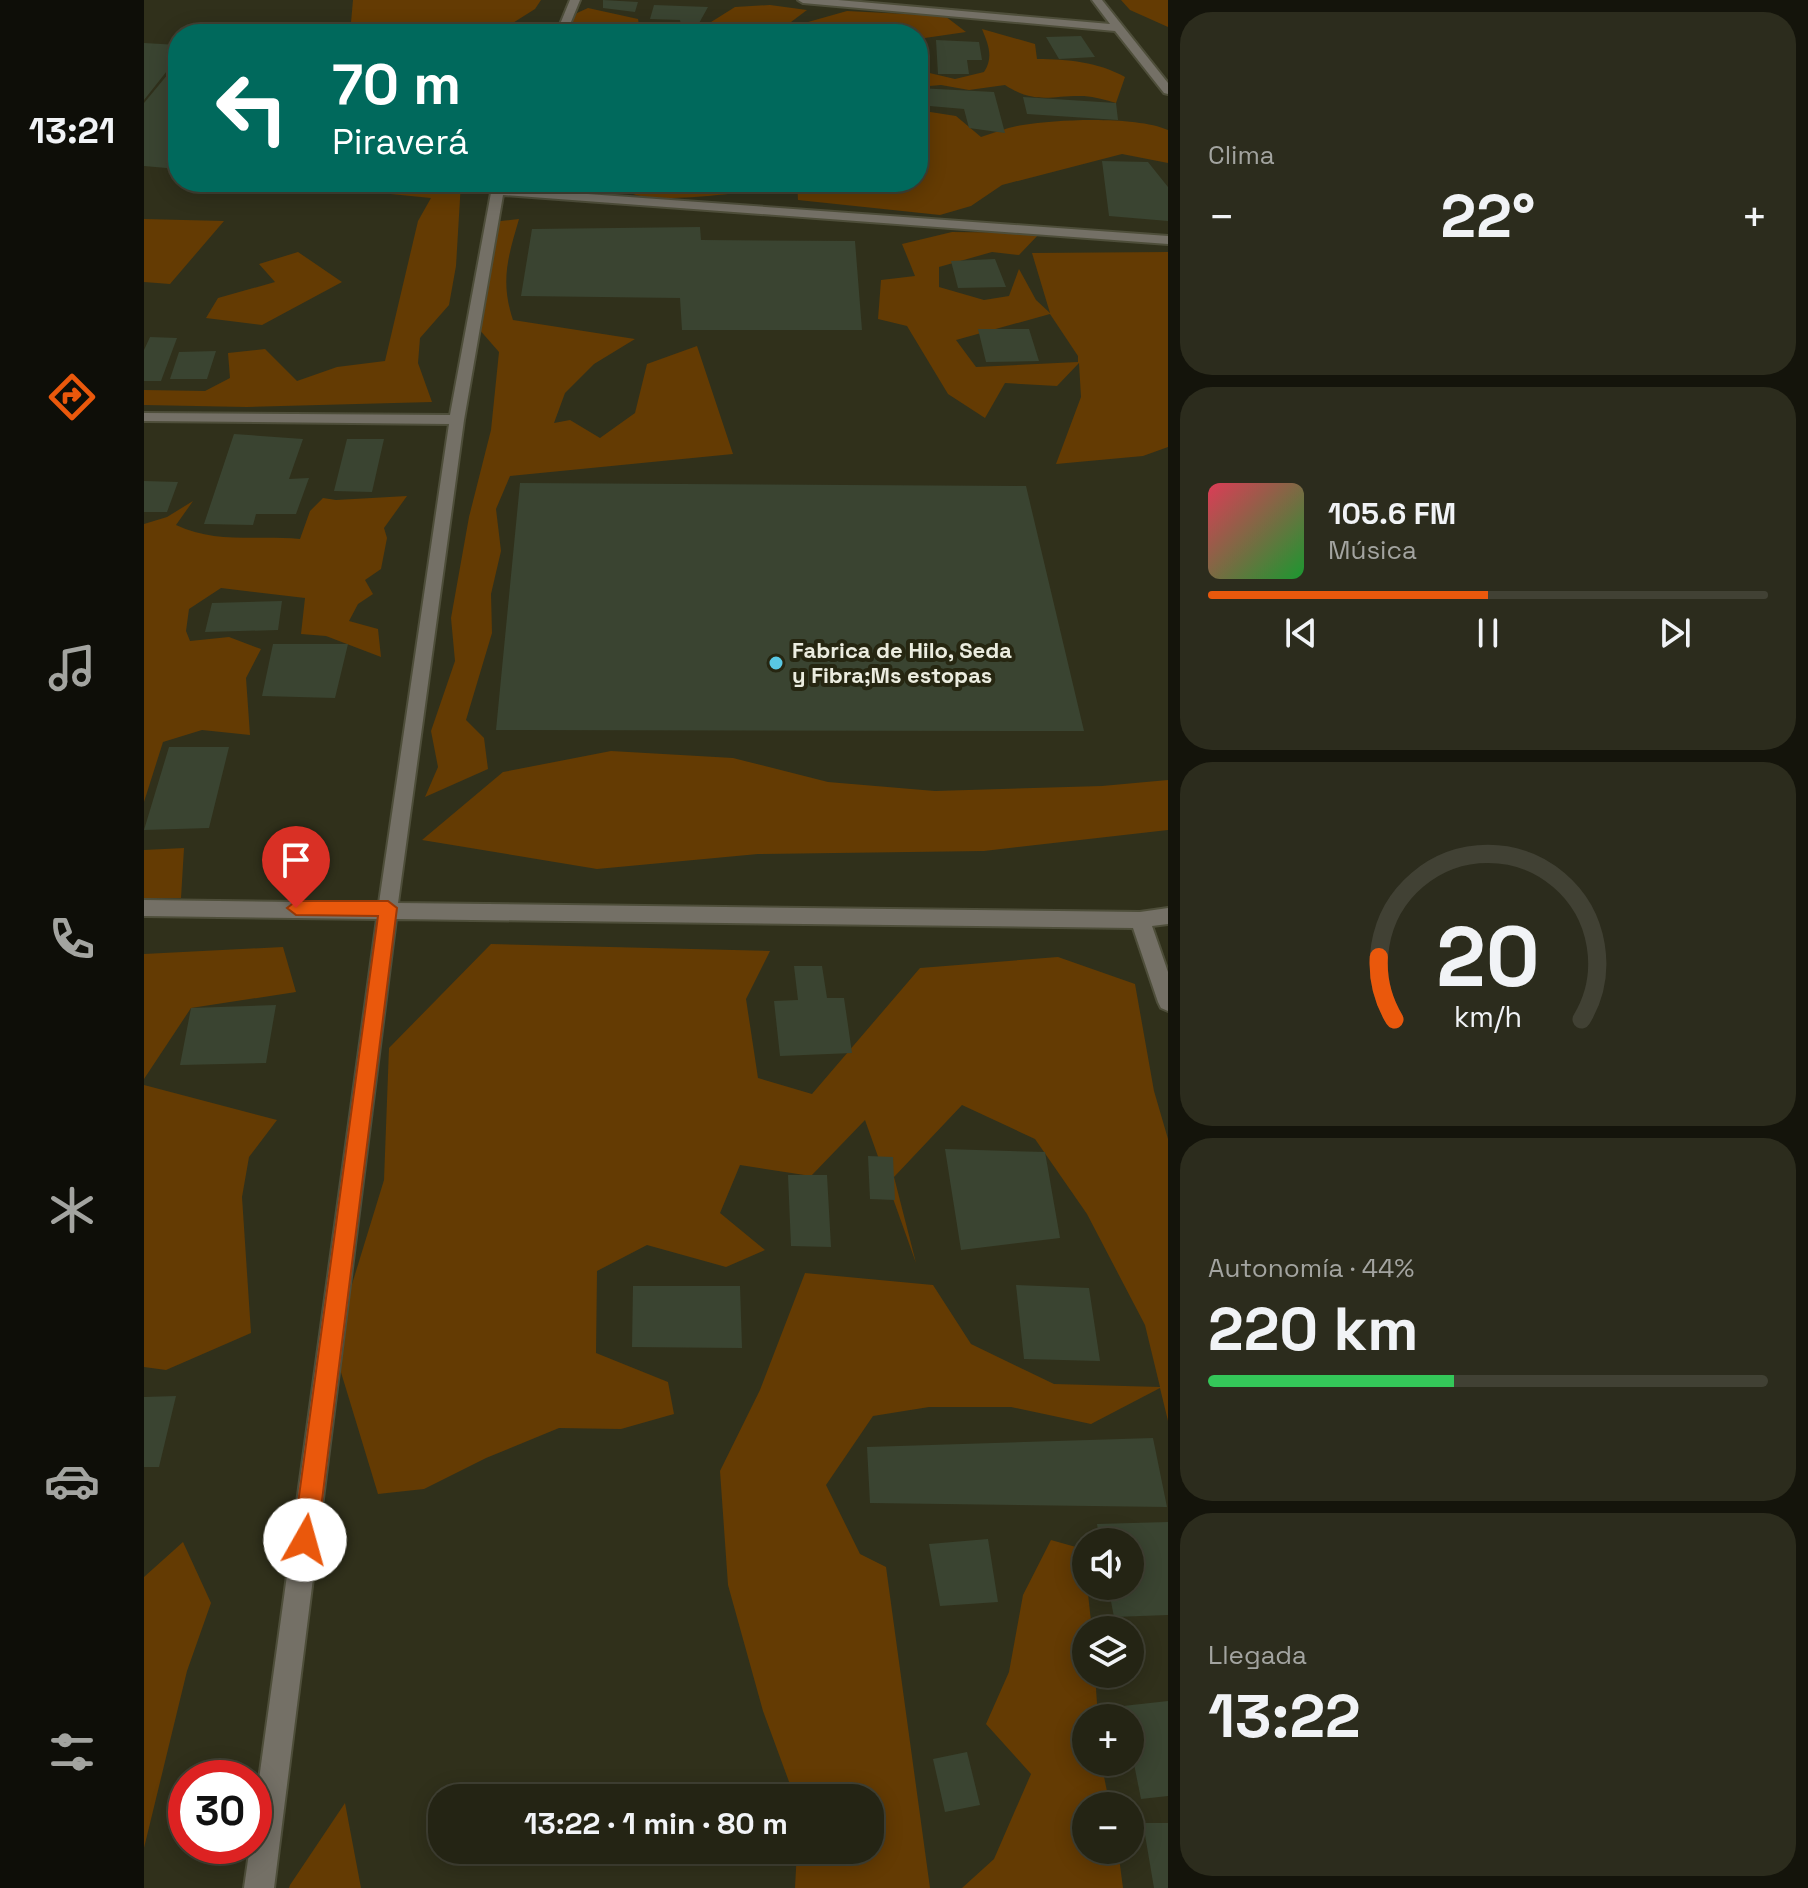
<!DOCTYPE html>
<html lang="es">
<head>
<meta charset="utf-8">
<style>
  body { margin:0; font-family:"Space Grotesk",sans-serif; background:#2c2c1d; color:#f1f3f6; height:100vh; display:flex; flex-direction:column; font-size:30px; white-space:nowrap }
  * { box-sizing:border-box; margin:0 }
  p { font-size:26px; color:#a3a4a0 }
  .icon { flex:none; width:44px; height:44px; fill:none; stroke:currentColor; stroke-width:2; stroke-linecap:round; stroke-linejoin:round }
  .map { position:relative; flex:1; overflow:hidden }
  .details { display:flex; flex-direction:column; gap:12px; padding:12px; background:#14140b; width:640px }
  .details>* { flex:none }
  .guide { position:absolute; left:24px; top:24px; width:760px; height:168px; border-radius:32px; box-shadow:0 4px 20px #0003,0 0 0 2px #414134; background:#00695c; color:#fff; overflow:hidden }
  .controls { position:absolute; left:928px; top:1528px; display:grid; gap:16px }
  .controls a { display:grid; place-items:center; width:72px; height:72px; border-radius:50%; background:#242414; box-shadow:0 4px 20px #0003,0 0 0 2px #414134; font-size:40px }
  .speed { position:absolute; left:24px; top:1760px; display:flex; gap:16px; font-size:40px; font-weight:700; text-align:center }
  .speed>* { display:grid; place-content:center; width:104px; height:104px; border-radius:50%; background:#242414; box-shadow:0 4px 20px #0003,0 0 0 2px #414134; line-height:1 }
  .speed .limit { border:12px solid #d22; background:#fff; color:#111 }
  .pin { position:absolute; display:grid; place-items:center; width:68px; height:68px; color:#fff; margin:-82px -34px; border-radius:50% 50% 50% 0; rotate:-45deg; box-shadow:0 0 8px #0007 }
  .pin .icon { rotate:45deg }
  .me { position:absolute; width:88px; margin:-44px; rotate:7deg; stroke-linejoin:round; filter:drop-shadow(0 0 6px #0008) }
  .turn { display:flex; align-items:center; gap:28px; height:168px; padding:0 32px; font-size:36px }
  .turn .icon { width:104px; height:104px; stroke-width:2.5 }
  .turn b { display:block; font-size:56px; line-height:68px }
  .big { font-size:60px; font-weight:700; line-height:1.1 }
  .details .tile { flex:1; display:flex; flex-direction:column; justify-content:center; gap:12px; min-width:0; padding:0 28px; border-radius:32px; background:#2c2c1d }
  .details .dial { align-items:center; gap:0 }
  .dial svg { height:208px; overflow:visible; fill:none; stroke:#414134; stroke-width:7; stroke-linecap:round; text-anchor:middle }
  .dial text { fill:#f1f3f6; stroke:none }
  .song { display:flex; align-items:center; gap:24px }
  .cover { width:96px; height:96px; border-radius:12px; background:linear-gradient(135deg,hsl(350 70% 55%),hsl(130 70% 35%)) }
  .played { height:8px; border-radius:4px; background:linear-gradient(90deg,#ea580c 50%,#414134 50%) }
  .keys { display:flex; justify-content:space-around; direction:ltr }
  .heat { display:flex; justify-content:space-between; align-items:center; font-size:44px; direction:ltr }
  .charge { height:12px; border-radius:6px; background:linear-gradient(90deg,#34c759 44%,#414134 0) }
  .trip { position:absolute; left:284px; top:1784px; width:456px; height:80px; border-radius:32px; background:#242414; box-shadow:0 4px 20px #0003,0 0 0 2px #414134; font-weight:700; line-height:80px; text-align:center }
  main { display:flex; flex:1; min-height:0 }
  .tabs { display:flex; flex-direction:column; width:144px; justify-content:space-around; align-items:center; background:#0e0e08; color:#a3a4a0 }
  .tabs .icon { width:56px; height:56px }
  .tabs .on { color:#ea580c }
  .tabs b { font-size:36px; color:#f1f3f6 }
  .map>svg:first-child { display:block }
</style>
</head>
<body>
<main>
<nav class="tabs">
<b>13:21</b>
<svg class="icon on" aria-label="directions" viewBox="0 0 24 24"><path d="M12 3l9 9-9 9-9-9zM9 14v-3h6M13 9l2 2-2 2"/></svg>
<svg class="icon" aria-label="music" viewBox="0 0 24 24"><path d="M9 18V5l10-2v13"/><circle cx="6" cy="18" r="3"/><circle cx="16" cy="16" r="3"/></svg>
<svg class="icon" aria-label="phone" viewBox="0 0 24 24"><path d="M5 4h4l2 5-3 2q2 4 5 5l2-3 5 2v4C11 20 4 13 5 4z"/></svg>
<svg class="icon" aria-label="climate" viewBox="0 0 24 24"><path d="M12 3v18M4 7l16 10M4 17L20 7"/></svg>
<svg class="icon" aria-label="car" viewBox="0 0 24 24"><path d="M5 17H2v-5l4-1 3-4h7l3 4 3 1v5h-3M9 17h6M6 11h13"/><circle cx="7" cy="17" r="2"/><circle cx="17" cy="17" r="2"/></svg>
<svg class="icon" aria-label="filters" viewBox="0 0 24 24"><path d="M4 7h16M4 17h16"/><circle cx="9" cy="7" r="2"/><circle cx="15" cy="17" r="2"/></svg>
</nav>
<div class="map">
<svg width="1024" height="1888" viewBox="0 0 1024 1888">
  <rect width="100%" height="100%" fill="#30301b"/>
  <!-- green -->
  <path fill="#643b03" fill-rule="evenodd" d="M209,0H397L391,9L351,34H206Z
    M977,0H1024V27L986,10Z
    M626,5L663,10L631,34H548L591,7Z
    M444,8L494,19L496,30L444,22V34H420L433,13Z
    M703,11L801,16L822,32L774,39V34H683L657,24Z
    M838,29L891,44L893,59C924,59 954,62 981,77L972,103C962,100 951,97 940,96C907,95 892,105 861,85L825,90L797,85L774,87V62L777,71L811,79L840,72C850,57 844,44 838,29Z
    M780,111L812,116L837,137C850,133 865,127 879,125C915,119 992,116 1024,130V163L978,154L858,185L827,206L796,215L654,200L653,182H774V112Z
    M232,182H317L312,266L305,305L276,338L274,363L288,402L103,407L0,405V390L61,391L86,378L84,353L121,349L153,381L193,367L241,361L274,221L287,198L216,191Z
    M377,182H452L473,190L444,193L382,190Z
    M475,182H637L632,188C603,192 514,204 489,194C484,192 479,186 475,182Z
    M0,219L80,221L26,284L0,282Z
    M375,219C364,257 356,281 369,320L491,339L450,364L421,393L410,423L426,420L456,438L491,413L503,364L553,346L589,454L366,476L352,509L357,551L347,594L348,633L322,720L340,738L344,769L281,797L294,767L287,731L311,661L307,618L325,517L347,430L355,352L334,328L348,222Z
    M808,232L896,233L875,255L848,252L795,267V287L840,300L865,296L875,269L892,300L906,313L888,253L1024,252V447L999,456L912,464L937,397L935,363L913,386L861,383L841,418L804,394L763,326L734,319L737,280L771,276L758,244ZM906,314L934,356V362L832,367L812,340Z
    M154,252L198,282L118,325L62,318L74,298L131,282L115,264Z
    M263,496L240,528L243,538L237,569L221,580L229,594L214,604L205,621L234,629L237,657L182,636L157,634L161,598L77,588L45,609L42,631L46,641L85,637L117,649L102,678L106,735L58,730L19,742L0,802V524L23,517L49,501L32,525C72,544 113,535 156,539L166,511L179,498L192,500Z
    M467,751L589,758L684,782L791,791L958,786L1024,780V830L840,851L614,854L453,869L278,840L359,772Z
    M40,848L37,898H0V850Z
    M347,944L626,951L602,999L614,1078L668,1094L776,968L914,957L991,984L1010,1091L1024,1139V1421L1016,1388L947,1424L867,1407H785L729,1416L682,1485L716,1554L742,1567L786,1888H651L653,1850H726V1798H651L619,1711L584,1585L576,1471L616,1390L661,1273L789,1285L827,1344L910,1384L1016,1387L1001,1325L943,1214L891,1139L818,1105L750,1177L772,1263L721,1120L667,1176L596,1165L576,1213L621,1250L582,1267L503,1245L453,1271L452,1353L524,1382L530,1414L477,1429L415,1428L342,1458L280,1489L234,1494L189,1346L240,1180L245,1048Z
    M139,947L152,992L47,1008L0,1079V954Z
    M0,1085L133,1120L105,1157L98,1197L107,1333L22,1370L0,1367Z
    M907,1540L939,1549L948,1630H942V1674H951L954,1718H942V1762H957L966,1806H942V1850H974L979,1888H818L850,1859L887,1774L842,1724L865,1672L879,1595Z
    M39,1542L67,1603L43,1671L0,1848V1577Z
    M201,1803L217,1888H145L146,1885Z"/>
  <!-- building -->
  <path fill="#3a4431" d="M459,0L494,2L491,12L459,8Z
    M510,5L564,7L554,25H537L536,20L506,19Z
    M65,25L162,32V34H57Z
    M937,36L951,57L915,59L902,37Z
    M792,40L835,42L838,60H823L825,74H794Z
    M0,43L34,45V57L0,100Z
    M34,62V169L0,166V103Z
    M774,88L850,92L861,133L825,128L820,109L774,105Z
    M879,97L972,103L974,120L883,114Z
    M958,161L1004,162L1024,187V221L965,216Z
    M556,227L557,240L711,241L718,330H538L536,298L377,296L388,229Z
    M851,259L862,287L814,288L807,261Z
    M834,329H885L895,361L842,362Z
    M6,337L33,338L17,381H0V350Z
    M72,351L63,379H26L35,352Z
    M90,434L159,439L145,479L165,478L152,514H112L109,525L60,524Z
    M203,439H240L228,492L190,491Z
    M0,481L34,482L23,512H0Z
    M376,483L882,486L940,731L352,730Z
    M138,601L134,630L61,632L68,603Z
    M129,644H204L191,698L118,696Z
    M25,747H85L65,828L0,830Z
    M650,966H678L683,998H700L708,1053L636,1056L630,1001L654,1000Z
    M132,1005L122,1063L36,1065L47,1008Z
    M801,1149L901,1152L916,1238L817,1250Z
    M724,1156L749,1157L751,1200L726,1199Z
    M644,1175H683L687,1247L647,1246Z
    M872,1285L945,1288L956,1361L880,1359Z
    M489,1286H596L598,1348L488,1347Z
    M32,1396L15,1467H0V1397Z
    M1009,1438L1023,1507L726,1503L723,1447Z
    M1024,1522V1615L970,1617L964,1586H986V1542H956L953,1524Z
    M844,1539L854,1602L796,1606L785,1544Z
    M1024,1701V1796L997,1799L986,1744V1718H981L979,1706Z
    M823,1752L836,1805L801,1812L789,1759Z
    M999,1823H1024V1888H1010Z"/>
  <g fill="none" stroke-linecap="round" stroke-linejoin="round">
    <!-- minor casing -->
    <g stroke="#4e4e3a" stroke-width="4">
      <path id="minor" d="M426,0H436L422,34H412Z
        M654,0H694L966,24L948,0H958L1024,83V94L1020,93L971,31L659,3Z
        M349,182H361L360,188L1024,236V244L359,195L320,420L254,903L996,912L1024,908V924L1008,926L1024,972V1011L1017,1008L1014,1002L989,928L252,919L130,1888H100L106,1846H110V1816L233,919L0,916V900L235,903L305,424L0,421V413L306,415Z"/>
    </g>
    <!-- minor -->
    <use href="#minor" fill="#747066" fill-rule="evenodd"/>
  </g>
  <!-- route -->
  <path fill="#ea580c" stroke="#983908" stroke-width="2" d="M152,901H244L253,908L173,1540L169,1549L161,1552L152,1549L149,1540L234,916L152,915L143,908Z"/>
  <!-- markers -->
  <circle fill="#59c8e4" stroke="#262611" stroke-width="3" cx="632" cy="663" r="8"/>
  <g text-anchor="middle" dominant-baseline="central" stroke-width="8" stroke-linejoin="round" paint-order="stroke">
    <!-- poi labels -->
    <g font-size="22" font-weight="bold" fill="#ebecdf" stroke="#262611" text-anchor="start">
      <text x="648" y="650">Fabrica de Hilo, Seda<tspan x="648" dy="25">y Fibra;Ms estopas</tspan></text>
    </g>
  </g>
</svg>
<div class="controls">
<a><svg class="icon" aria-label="sound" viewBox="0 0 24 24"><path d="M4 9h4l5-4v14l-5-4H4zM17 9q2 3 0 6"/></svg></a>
<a><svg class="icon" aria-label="layers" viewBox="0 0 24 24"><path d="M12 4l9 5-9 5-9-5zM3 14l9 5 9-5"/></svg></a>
<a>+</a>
<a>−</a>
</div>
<div class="speed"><div class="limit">30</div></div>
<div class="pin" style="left:152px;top:908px;background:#d93025"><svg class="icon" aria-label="arrive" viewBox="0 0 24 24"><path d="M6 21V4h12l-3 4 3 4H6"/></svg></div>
<svg class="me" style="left:161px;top:1540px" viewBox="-20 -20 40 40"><circle r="19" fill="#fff"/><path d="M0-13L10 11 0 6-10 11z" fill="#ea580c"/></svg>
<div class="trip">13:22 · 1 min · 80 m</div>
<div class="guide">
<div class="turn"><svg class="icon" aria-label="left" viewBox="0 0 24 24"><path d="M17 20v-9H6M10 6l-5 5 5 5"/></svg><div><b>70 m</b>Piraverá</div></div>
</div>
</div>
<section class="details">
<div class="tile"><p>Clima</p>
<div class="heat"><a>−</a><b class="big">22°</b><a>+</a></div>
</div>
<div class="tile">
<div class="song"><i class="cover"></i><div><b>105.6 FM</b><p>Música</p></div></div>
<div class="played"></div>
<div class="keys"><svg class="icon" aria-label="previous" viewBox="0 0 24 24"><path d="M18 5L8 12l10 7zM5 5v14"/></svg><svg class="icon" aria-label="pause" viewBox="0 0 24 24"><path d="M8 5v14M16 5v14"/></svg><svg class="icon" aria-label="next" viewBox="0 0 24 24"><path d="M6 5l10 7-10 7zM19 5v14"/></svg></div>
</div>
<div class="tile dial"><svg viewBox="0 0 100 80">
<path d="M14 69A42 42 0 1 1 86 69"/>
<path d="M14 69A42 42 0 0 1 8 45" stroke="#ea580c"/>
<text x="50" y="56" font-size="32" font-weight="700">20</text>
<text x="50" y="72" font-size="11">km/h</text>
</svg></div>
<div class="tile"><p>Autonomía · 44%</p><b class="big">220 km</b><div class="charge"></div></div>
<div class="tile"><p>Llegada</p><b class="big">13:22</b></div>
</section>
</main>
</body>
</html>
